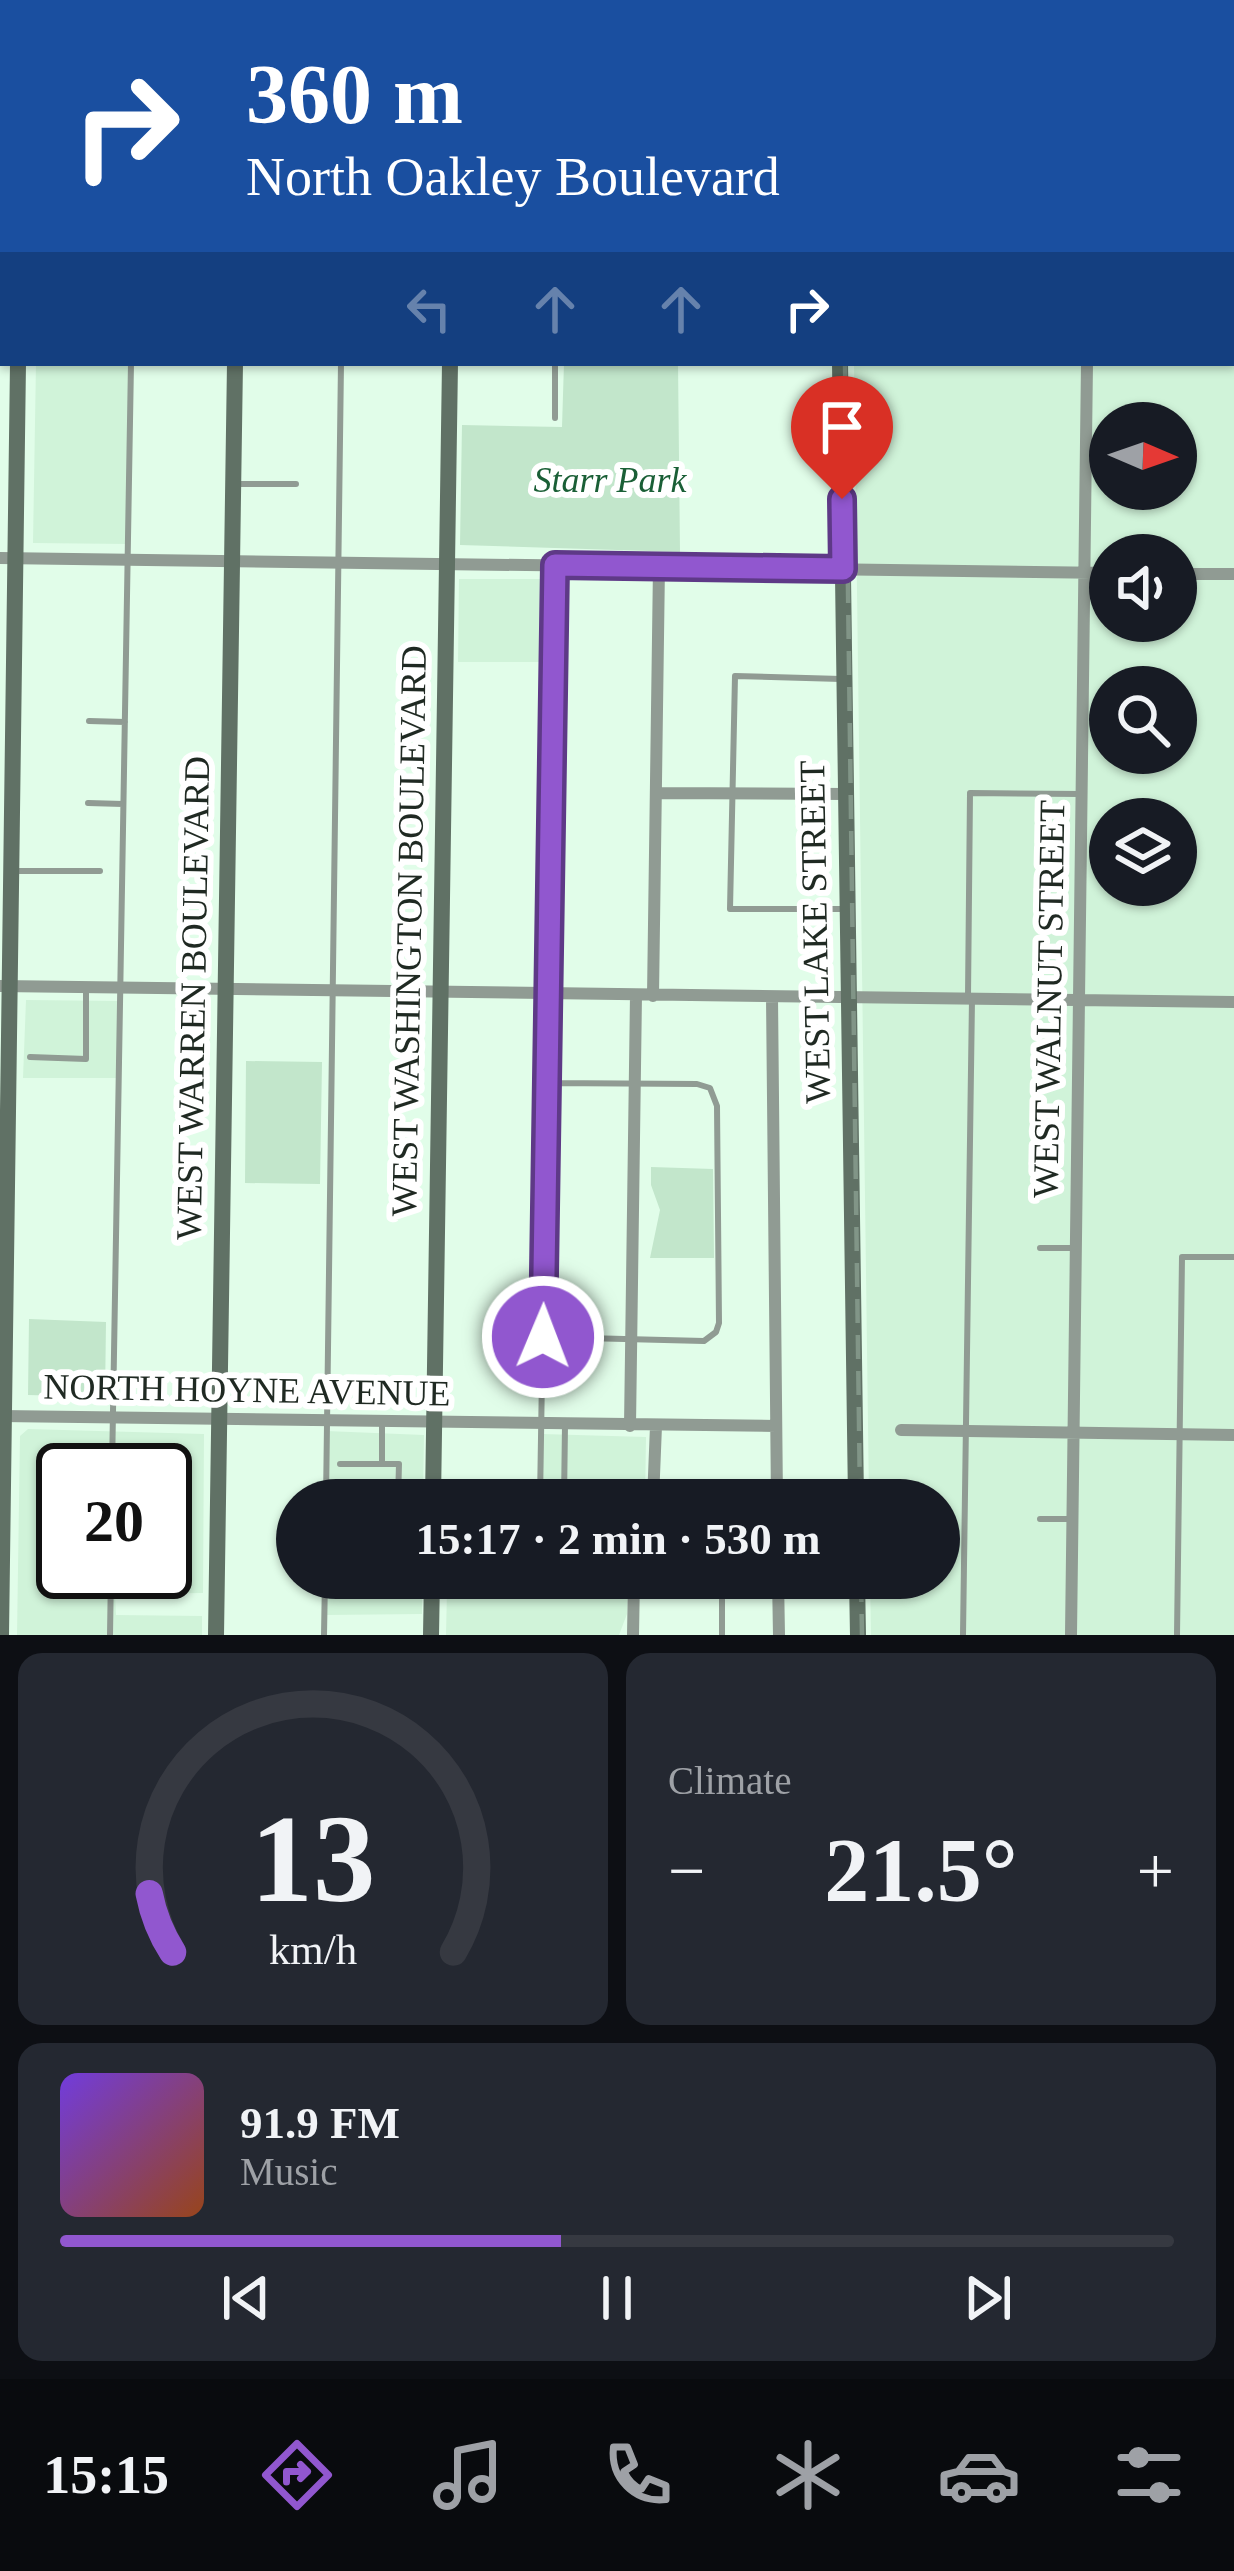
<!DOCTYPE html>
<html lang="en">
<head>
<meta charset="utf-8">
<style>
  body { margin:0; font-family:"Times New Roman",serif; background:#242831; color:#f1f3f6; height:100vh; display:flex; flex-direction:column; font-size:45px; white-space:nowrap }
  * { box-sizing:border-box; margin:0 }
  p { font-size:39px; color:#9ea1a6 }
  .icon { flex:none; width:66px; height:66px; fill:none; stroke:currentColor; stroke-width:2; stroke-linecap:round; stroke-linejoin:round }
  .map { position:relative; height:1635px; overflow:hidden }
  .details { display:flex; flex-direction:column; gap:18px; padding:18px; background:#0d0f14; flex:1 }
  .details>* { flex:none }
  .banner { position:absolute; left:0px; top:0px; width:1236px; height:366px; box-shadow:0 3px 9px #0004; background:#1a4fa0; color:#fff; overflow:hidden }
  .needle { width:78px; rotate:92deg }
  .controls { position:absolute; left:1089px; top:402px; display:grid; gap:24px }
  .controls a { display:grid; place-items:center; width:108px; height:108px; border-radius:50%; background:#171b24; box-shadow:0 3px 9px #0004; font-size:60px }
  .speed { position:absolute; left:36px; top:1443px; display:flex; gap:24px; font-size:60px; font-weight:700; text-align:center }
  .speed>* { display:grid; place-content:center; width:156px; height:156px; border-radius:50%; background:#171b24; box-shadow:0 3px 9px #0004; line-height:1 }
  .speed .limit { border:6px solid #111; border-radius:18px; background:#fff; color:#111 }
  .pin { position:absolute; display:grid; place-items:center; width:102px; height:102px; color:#fff; margin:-123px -51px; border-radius:50% 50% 50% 0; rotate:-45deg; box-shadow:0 0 12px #0007 }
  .pin .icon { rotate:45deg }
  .me { position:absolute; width:132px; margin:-66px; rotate:1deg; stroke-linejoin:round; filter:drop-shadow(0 0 9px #0008) }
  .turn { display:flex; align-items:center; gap:42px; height:252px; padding:0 48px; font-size:54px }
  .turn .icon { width:156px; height:156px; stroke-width:2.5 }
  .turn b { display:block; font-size:84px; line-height:102px }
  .lanes { display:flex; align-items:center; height:114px; padding:0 48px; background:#0003; justify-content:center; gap:60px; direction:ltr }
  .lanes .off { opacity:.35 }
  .big { font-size:90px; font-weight:700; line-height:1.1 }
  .details .card { flex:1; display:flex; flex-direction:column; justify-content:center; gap:18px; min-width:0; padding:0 42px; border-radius:24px; background:#242831 }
  .details .dial { align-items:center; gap:0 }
  .dial svg { height:312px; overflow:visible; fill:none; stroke:#363941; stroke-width:7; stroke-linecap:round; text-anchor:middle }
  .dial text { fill:#f1f3f6; stroke:none }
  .song { display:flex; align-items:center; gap:36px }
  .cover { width:144px; height:144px; border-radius:18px; background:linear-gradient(135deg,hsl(260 70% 55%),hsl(20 70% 35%)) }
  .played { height:12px; border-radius:6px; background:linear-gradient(90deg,#9157cf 45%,#363941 45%) }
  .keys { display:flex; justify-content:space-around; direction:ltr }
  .heat { display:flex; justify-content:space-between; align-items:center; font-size:66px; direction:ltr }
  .details .tiles { flex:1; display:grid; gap:18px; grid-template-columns:1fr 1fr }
  .card:last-child { grid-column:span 2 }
  .trip { position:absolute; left:276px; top:1479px; width:684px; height:120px; border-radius:60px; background:#171b24; box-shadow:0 3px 9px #0004; font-weight:700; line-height:120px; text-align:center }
  .menu { display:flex; height:192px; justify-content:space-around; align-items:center; background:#090b0e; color:#9ea1a6 }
  .menu .icon { width:84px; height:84px }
  .menu .current { color:#9157cf }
  .menu b { font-size:54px; color:#f1f3f6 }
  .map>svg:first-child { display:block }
</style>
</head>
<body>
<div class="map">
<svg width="1234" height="1635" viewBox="0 0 1234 1635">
  <rect width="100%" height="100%" fill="#e1fde9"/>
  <!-- built -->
  <path fill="#d0f3d9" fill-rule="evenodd" d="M849,0H1234V117L1233,3Z
    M1234,163V1635H871L870,1578H939V1500H869L854,363H1233ZM1110,423H1176V489H1110ZM1110,555H1176V621H1110ZM1110,687H1176V753H1110ZM1110,819H1176V885H1110Z
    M36,363H131L128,544L33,543Z
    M459,579H555L553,662H458Z
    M26,1000L120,1001L119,1078H23Z
    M28,1429L204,1434L203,1593L115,1594L116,1615L202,1616V1635H17L20,1436ZM63,1470H165V1572H63Z
    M326,1431L424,1435L423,1500H326Z
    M542,1434L646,1437L645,1500H540Z
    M325,1578H422V1614L324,1615Z
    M539,1578H628L627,1614L619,1635H446L447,1590L538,1591Z"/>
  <!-- green -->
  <path fill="#c2e6cb" d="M564,363H678L680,552L460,545L462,425L562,427Z
    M246,1061L322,1062L320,1184L245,1183Z
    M651,1167L713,1169L714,1258H650L660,1210L651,1185Z
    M29,1319L106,1322L105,1397L28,1395Z"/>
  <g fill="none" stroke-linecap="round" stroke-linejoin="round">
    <!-- lane -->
    <path stroke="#909b93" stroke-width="6" d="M72,3V0
      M109,3V0
      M137,3V0
      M351,3V0
      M653,3V0
      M730,3V0
      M1216,3V0
      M555,363V418
      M237,484H296
      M841,679L735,676L730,909H846
      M89,721L125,722
      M88,803L123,804
      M15,871H100
      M968,996L970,793L1081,794
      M30,1057L86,1059V989
      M1040,1248H1076
      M545,1337L704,1341L716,1332L719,1323L717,1106L710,1088L697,1084L547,1083
      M340,1464H382V1422
      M382,1464H399L398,1500
      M112,1470L131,363
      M399,1484L431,1485
      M326,1500L341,363
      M540,1500L555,568
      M564,1500L565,1425
      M1040,1519H1069
      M722,1578V1635
      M538,1591L539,1578
      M110,1635L111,1572
      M324,1635L325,1578
      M963,1635L972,999
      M1177,1635L1182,1257H1234"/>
    <!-- street -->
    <path stroke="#909b93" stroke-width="12" d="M0,558L1110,573
      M1176,574H1234
      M656,793L846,794
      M0,986L1234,1002
      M653,996L659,566
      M772,997L777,1500
      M1,1416L776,1426
      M630,1426L636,995
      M901,1430L1234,1435
      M653,1500L656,1426
      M778,1578L779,1635
      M633,1635L634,1578
      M1071,1635L1087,363"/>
    <!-- secondary -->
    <path stroke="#607165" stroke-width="16" d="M835,0V3
      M23,3V0
      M242,3V0
      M457,3V0
      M0,123H3
      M1233,139H1234
      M840,363L856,1500
      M433,1500L450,363
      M857,1578L858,1635
      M1,1635L18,363
      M216,1635L235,363
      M431,1635L432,1578"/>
    <!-- rail -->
    <path stroke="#819587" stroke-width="4.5" stroke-dasharray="24 12" stroke-linecap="butt" d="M831,0V3
      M845,363L860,1500
      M861,1578L862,1635"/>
  </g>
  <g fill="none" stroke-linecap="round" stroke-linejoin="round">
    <!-- route casing -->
    <g stroke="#5e3987" stroke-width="30">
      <path id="route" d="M543,1337L555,565L843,569L842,499"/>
    </g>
    <!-- route -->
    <use href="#route" stroke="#9157cf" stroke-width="21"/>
  </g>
  <g text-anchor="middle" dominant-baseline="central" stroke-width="12" stroke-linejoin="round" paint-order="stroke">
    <!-- park labels -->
    <g font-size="36" font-style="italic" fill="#1a5f36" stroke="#fff">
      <text x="610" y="480">Starr Park</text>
    </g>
    <!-- street labels -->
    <g font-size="36" fill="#1f2922" stroke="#fff">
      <text transform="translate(409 931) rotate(-89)">WEST WASHINGTON BOULEVARD</text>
      <text transform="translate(815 932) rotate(-91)">WEST LAKE STREET</text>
      <text transform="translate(193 998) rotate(-89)">WEST WARREN BOULEVARD</text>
      <text transform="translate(1049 999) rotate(-89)">WEST WALNUT STREET</text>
      <text transform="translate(247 1390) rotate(1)">NORTH HOYNE AVENUE</text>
    </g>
  </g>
</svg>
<div class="controls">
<a><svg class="needle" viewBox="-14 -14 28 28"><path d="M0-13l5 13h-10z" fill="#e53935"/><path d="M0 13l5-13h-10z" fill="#9ea1a6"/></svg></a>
<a><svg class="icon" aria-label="sound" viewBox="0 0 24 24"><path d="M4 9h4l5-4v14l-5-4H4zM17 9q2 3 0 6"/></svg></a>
<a><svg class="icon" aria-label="search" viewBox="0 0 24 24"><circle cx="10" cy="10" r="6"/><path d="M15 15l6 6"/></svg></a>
<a><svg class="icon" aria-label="layers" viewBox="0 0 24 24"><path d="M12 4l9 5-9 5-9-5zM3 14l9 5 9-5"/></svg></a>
</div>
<div class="speed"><div class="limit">20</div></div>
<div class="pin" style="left:842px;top:499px;background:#d93025"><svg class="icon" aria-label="arrive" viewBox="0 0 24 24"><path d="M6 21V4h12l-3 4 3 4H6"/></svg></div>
<svg class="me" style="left:543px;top:1337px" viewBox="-20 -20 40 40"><circle r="17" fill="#9157cf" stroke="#fff" stroke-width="3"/><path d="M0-11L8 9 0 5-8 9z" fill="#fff"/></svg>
<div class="trip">15:17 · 2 min · 530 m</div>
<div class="banner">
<div class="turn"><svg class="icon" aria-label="right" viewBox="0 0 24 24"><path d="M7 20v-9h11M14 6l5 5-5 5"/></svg><div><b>360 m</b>North Oakley Boulevard</div></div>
<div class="lanes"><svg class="icon off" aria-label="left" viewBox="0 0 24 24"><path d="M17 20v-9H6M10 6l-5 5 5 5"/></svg><svg class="icon off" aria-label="ahead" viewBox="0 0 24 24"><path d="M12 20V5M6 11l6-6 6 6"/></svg><svg class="icon off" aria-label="ahead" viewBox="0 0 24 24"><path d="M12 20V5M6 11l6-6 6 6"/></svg><svg class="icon" aria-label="right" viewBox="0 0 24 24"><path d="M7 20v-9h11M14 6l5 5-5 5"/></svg></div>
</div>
</div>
<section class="details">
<div class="tiles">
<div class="card dial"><svg viewBox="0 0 100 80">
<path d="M14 69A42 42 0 1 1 86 69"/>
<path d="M14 69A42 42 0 0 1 8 54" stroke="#9157cf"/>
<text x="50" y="56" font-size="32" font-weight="700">13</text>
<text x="50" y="72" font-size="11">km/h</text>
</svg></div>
<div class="card"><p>Climate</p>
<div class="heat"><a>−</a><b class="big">21.5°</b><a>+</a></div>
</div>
<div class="card">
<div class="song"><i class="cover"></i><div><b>91.9 FM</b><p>Music</p></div></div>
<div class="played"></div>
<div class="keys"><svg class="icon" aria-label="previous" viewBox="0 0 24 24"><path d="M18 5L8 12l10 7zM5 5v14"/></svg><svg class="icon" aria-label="pause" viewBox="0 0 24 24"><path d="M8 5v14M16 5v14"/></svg><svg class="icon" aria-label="next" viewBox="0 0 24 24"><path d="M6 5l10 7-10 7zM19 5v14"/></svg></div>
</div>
</div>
</section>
<nav class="menu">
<b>15:15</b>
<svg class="icon current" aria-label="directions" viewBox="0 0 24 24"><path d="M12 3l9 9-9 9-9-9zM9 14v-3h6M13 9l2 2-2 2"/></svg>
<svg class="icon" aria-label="music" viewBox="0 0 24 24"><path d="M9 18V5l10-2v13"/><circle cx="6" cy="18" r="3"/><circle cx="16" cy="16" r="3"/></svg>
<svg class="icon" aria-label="phone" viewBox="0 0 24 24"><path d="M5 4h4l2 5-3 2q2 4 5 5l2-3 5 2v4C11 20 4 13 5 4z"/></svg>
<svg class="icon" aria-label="climate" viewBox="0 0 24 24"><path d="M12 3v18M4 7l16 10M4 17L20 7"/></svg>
<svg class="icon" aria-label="car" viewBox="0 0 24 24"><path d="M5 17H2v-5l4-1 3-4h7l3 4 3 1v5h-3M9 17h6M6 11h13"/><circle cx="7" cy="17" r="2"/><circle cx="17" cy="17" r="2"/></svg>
<svg class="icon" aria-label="filters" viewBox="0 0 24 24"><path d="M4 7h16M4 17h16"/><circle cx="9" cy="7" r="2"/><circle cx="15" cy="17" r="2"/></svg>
</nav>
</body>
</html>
